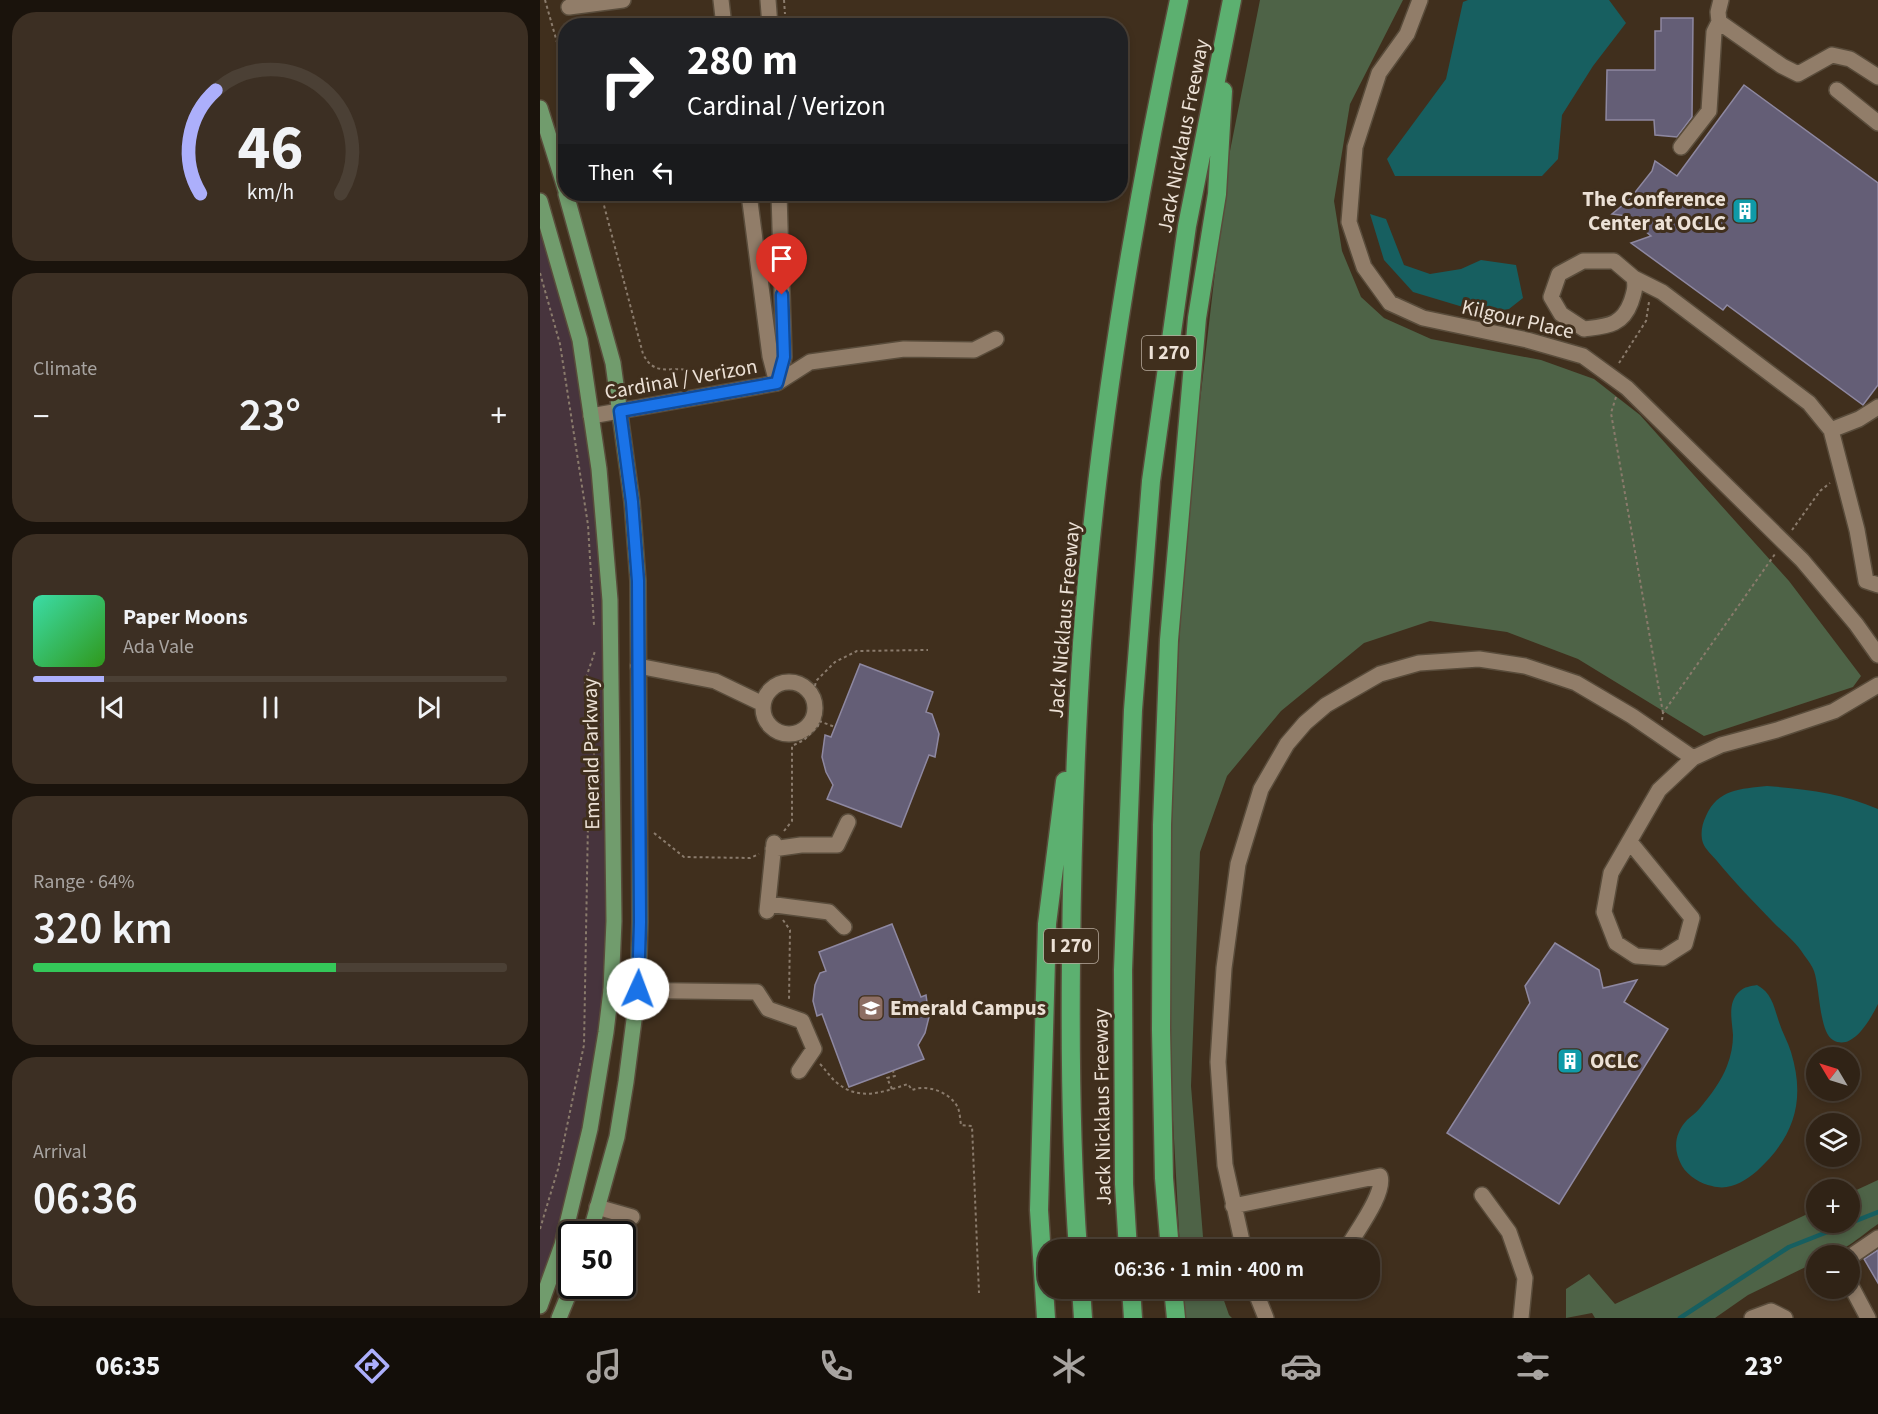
<!DOCTYPE html>
<html lang="en">
<head>
<meta charset="utf-8">
<style>
  body { margin:0; font-family:"Source Sans 3",sans-serif; background:#3c2f23; color:#f1f3f6; height:100vh; display:flex; flex-direction:column; font-size:22px; white-space:nowrap }
  * { box-sizing:border-box; margin:0 }
  p { font-size:20px; color:#a8a4a1 }
  .icon { flex:none; width:33px; height:33px; fill:none; stroke:currentColor; stroke-width:2; stroke-linecap:round; stroke-linejoin:round }
  .map { position:relative; flex:1; overflow:hidden }
  .panel { display:flex; flex-direction:column; gap:12px; padding:12px; background:#1a130c; width:540px }
  .panel>* { flex:none }
  .banner { position:absolute; left:18px; top:18px; width:570px; height:183px; border-radius:24px; box-shadow:0 3px 9px #0003,0 0 0 2px #4b4035; background:#202124; color:#fff; overflow:hidden }
  .needle { width:39px; rotate:308deg }
  .tools { position:absolute; left:1266px; top:1047px; display:grid; gap:12px }
  .tools a { display:grid; place-items:center; width:54px; height:54px; border-radius:50%; background:#302316; box-shadow:0 3px 9px #0003,0 0 0 2px #4b4035; font-size:30px }
  .speed { position:absolute; left:18px; top:1221px; display:flex; gap:12px; font-size:30px; font-weight:700; text-align:center }
  .speed>* { display:grid; place-content:center; width:78px; height:78px; border-radius:50%; background:#302316; box-shadow:0 3px 9px #0003,0 0 0 2px #4b4035; line-height:1 }
  .speed .limit { border:3px solid #111; border-radius:9px; background:#fff; color:#111 }
  .pin { position:absolute; display:grid; place-items:center; width:51px; height:51px; color:#fff; margin:-62px -26px; border-radius:50% 50% 50% 0; rotate:-45deg; box-shadow:0 0 6px #0007 }
  .pin .icon { rotate:45deg }
  .me { position:absolute; width:66px; margin:-33px; rotate:2deg; stroke-linejoin:round; filter:drop-shadow(0 0 4px #0008) }
  .turn { display:flex; align-items:center; gap:21px; height:126px; padding:0 30px; font-size:27px }
  .turn .icon { width:78px; height:78px; stroke-width:2.5 }
  .turn b { display:block; font-size:42px; line-height:51px }
  .then { display:flex; align-items:center; height:57px; padding:0 30px; background:#0003; gap:12px; font-size:22px }
  .big { font-size:45px; font-weight:600; line-height:1.1 }
  .panel .tile { flex:1; display:flex; flex-direction:column; justify-content:center; gap:9px; min-width:0; padding:0 21px; border-radius:24px; background:#3c2f23 }
  .panel .dial { align-items:center; gap:0 }
  .dial svg { height:156px; overflow:visible; fill:none; stroke:#4b4035; stroke-width:7; stroke-linecap:round; text-anchor:middle }
  .dial text { fill:#f1f3f6; stroke:none }
  .song { display:flex; align-items:center; gap:18px }
  .cover { width:72px; height:72px; border-radius:9px; background:linear-gradient(135deg,hsl(160 70% 55%),hsl(110 70% 35%)) }
  .played { height:6px; border-radius:3px; background:linear-gradient(90deg,#acaffb 15%,#4b4035 15%) }
  .keys { display:flex; justify-content:space-around; direction:ltr }
  .heat { display:flex; justify-content:space-between; align-items:center; font-size:33px; direction:ltr }
  .charge { height:9px; border-radius:4px; background:linear-gradient(90deg,#34c759 64%,#4b4035 0) }
  .trip { position:absolute; left:498px; top:1239px; width:342px; height:60px; border-radius:24px; background:#302316; box-shadow:0 3px 9px #0003,0 0 0 2px #4b4035; font-weight:600; line-height:60px; text-align:center }
  .menu { display:flex; height:96px; justify-content:space-around; align-items:center; background:#130e09; color:#a8a4a1 }
  .menu .icon { width:42px; height:42px }
  .menu .active { color:#acaffb }
  .menu b { font-size:27px; color:#f1f3f6 }
  main { display:flex; flex:1; min-height:0 }
  .map>svg:first-child { display:block }
</style>
</head>
<body>
<main>
<section class="panel">
<div class="tile dial"><svg viewBox="0 0 100 80">
<path d="M14 69A42 42 0 1 1 86 69"/>
<path d="M14 69A42 42 0 0 1 22 16" stroke="#acaffb"/>
<text x="50" y="56" font-size="32" font-weight="700">46</text>
<text x="50" y="72" font-size="11">km/h</text>
</svg></div>
<div class="tile"><p>Climate</p>
<div class="heat"><a>−</a><b class="big">23°</b><a>+</a></div>
</div>
<div class="tile">
<div class="song"><i class="cover"></i><div><b>Paper Moons</b><p>Ada Vale</p></div></div>
<div class="played"></div>
<div class="keys"><svg class="icon" aria-label="previous" viewBox="0 0 24 24"><path d="M18 5L8 12l10 7zM5 5v14"/></svg><svg class="icon" aria-label="pause" viewBox="0 0 24 24"><path d="M8 5v14M16 5v14"/></svg><svg class="icon" aria-label="next" viewBox="0 0 24 24"><path d="M6 5l10 7-10 7zM19 5v14"/></svg></div>
</div>
<div class="tile"><p>Range · 64%</p><b class="big">320 km</b><div class="charge"></div></div>
<div class="tile"><p>Arrival</p><b class="big">06:36</b></div>
</section>
<div class="map">
<svg width="1338" height="1318" viewBox="0 0 1338 1318">
  <rect width="100%" height="100%" fill="#402f1d"/>
  <!-- education -->
  <path fill="#47343d" d="M0,201L40,340L70,600L66,1032L0,1306Z"/>
  <!-- green -->
  <path fill="#4e6347" d="M720,0H863L810,104L794,201L802,251L821,297L844,318L891,339L1001,360L1054,379L1100,415L1249,581L1321,676L1313,687L1164,736L1038,659L967,632L890,621L824,643L741,711L687,776L660,852L651,1086L663,1237L667,1249L640,1250L628,1027L633,732L649,495L688,161Z
    M1338,1180V1224C1319,1237 1301,1256 1276,1256V1262L1208,1295L1175,1318H1055L1052,1313L1026,1318V1289L1049,1274L1075,1304L1276,1210V1222H1310V1193Z
    M643,1289H680L689,1315L692,1318H645Z"/>
  <!-- water -->
  <path fill="#175f60" d="M928,0H1069L1086,23L1053,66L1022,115L1018,159L1002,176H855L847,159L906,79L923,2Z
    M830,214L846,219L864,265L890,274L921,269L941,260L976,265L983,298L969,309L943,313L873,292L844,260Z
    M1227,786C1266,789 1302,793 1338,809V1004C1331,1018 1313,1052 1293,1040C1279,1032 1280,988 1274,971C1272,966 1268,960 1264,955C1257,943 1244,933 1233,922C1214,902 1194,882 1177,861C1173,856 1165,849 1163,843C1160,834 1162,824 1166,816C1178,789 1200,789 1227,786Z
    M1217,985C1232,993 1234,1007 1239,1022C1242,1032 1248,1042 1251,1052C1266,1101 1254,1137 1217,1171C1204,1182 1189,1191 1172,1186C1161,1184 1148,1176 1142,1166C1133,1150 1134,1134 1147,1120C1151,1116 1156,1113 1160,1108C1170,1096 1182,1080 1187,1066C1191,1056 1193,1045 1193,1035C1192,1020 1187,1002 1200,991C1204,987 1211,986 1217,985Z"/>
  <g fill="none" stroke-linecap="round" stroke-linejoin="round">
    <!-- stream -->
    <path stroke="#175f60" stroke-width="4.5" d="M1140,1318L1249,1247L1338,1212"/>
  </g>
  <!-- building -->
  <path fill="#645e76" stroke="#8e88a1" stroke-width="1.5" d="M1121,18H1153L1152,117L1137,137L1115,135L1114,120H1066L1067,70H1115V31H1121Z
    M1204,85L1338,183V385L1323,405L1187,305L1183,310L1091,243L1111,236L1087,216L1072,214L1089,200L1112,171L1115,161L1137,176Z
    M320,664L393,692L386,712L392,714L399,734L395,757L389,755L361,827L287,799L293,785L286,772L282,757L285,735L291,737Z
    M352,924L381,997L386,995L389,1017L385,1033L378,1045L384,1059L309,1087L282,1014L277,1016L273,1001L275,985L280,973L286,971L279,952Z
    M1015,943L1059,970L1063,988L1097,980L1084,1002L1128,1029L1019,1204L907,1133L990,1003L985,986Z
    M1338,1250V1283L1324,1259Z"/>
  <g fill="none" stroke-linecap="round" stroke-linejoin="round">
    <!-- minor casing -->
    <g stroke="#594c3b" stroke-width="18">
      <path id="minor" d="M181,0L184,26
        M228,0L230,26
        M880,0L867,34L839,73L815,147L809,222L824,267L850,303L883,318L987,340L1043,356L1087,388L1262,560L1316,624L1338,655
        M1181,0L1178,12L1179,22L1242,66L1258,74L1292,55L1310,59L1338,77
        M29,7L83,0
        M1297,90L1338,123
        M1141,147L1169,111L1174,32L1179,22
        M209,194L230,356L237,383
        M1094,278C1096,287 1094,293 1091,302C1082,326 1067,326 1044,329L1021,314L1011,297L1019,274L1043,261H1074L1094,278L1122,292L1269,403L1291,430L1319,419L1338,407
        M238,381L244,357L239,194
        M51,416L237,383L270,362L364,349L434,350L456,339
        M1291,430L1317,530L1326,581L1338,585
        M98,666L175,681L223,704
        M223 708a26 26 0 1 1 52 0a26 26 0 1 1-52 0Z
        M1090,842L1152,918L1145,944L1123,958L1096,956L1076,943L1064,912L1071,873L1119,790L1153,758L1181,745L1237,730L1294,711L1338,685
        M233,849L261,845H297L308,822
        M228,904L289,912L304,927
        M227,911L234,843
        M71,990L217,992L228,1009L262,1021L274,1049L259,1071
        M942,1195L969,1232L985,1278L981,1318
        M693,1206L840,1176C846,1193 815,1233 806,1250
        M57,1207L92,1217
        M704,1250L685,1165L678,1062L684,968L698,864L721,789L747,744L765,723L786,705L840,674L879,663L939,659L985,666L1036,683L1092,716L1153,758
        M1310,1257L1338,1238
        M1310,1284L1328,1318
        M714,1288L726,1318
        M1212,1318L1231,1311L1245,1318"/>
    </g>
    <!-- major casing -->
    <g stroke="#594c3b" stroke-width="18">
      <path id="major" d="M0,108L26,191
        M26,194L73,363L92,502L98,581L100,922L98,989L86,1082L77,1137L50,1234
        M0,201L40,340L59,469L70,600L74,921L71,990L66,1032L50,1129L22,1245L0,1306
        M19,1318L32,1286"/>
    </g>
    <!-- highway casing -->
    <g stroke="#594c3b" stroke-width="21">
      <path id="highway" d="M538,1250C531,1153 530,1056 531,959C532,854 535,748 542,643C557,428 594,211 639,0
        M588,1250L584,1184L583,970L593,710L611,481L647,226L692,0
        M630,1250L624,1178L621,1030L622,825L629,640L657,318L677,194L683,91
        M541,1288L543,1318
        M591,1288L593,1318
        M633,1288L636,1318
        M506,1318L499,1210L507,924L525,781"/>
    </g>
    <!-- path -->
    <path stroke="#8a7b6c" stroke-width="2" stroke-dasharray="3 3" stroke-linecap="butt" d="M5,0L26,74
      M244,0L245,14
      M61,194L103,354C114,376 128,367 148,370C157,371 166,375 175,374C190,372 203,368 217,371
      M0,273L20,344L48,525L54,625
      M1079,363L1106,321L1109,302
      M1076,397L1071,413L1123,713
      M1252,530L1280,491L1290,483
      M1122,720L1123,713L1235,554
      M279,721L295,727
      M244,831L252,821V746L264,740L278,726L281,712L275,686L276,681L295,662L317,651L388,650
      M114,833L144,857L210,858L219,854
      M243,920L250,930L249,1001
      M280,1064C286,1070 290,1077 296,1082C319,1102 343,1092 368,1084L372,1090C387,1084 409,1092 417,1106C420,1111 420,1119 421,1125L432,1126L439,1293
      M352,1089L347,1078L355,1076L353,1071
      M0,1229L18,1169L44,1045L48,822L55,742L45,681L55,651"/>
    <!-- minor -->
    <use href="#minor" stroke="#917d69" stroke-width="15"/>
    <!-- major -->
    <use href="#major" stroke="#719c6d" stroke-width="15"/>
    <!-- highway -->
    <use href="#highway" stroke="#5cb070" stroke-width="18"/>
  </g>
  <g fill="none" stroke-linecap="round" stroke-linejoin="round">
    <!-- route casing -->
    <g stroke="#114b97" stroke-width="15">
      <path id="route" d="M98,989L100,922L98,581L92,502L80,411L237,383L244,357L242,295"/>
    </g>
    <!-- route -->
    <use href="#route" stroke="#1a73e8" stroke-width="10"/>
  </g>
  <!-- icons -->
  <defs>
    <g id="building-square" transform="scale(1.35)"><rect x="-9" y="-9" width="18" height="18" rx="4" fill="#0f9aa8" stroke="#402f1d"/><path d="M-4-6H4V6H1V3H-1V6H-4ZM-2.5-4.3h1.7v1.8h-1.7ZM.8-4.3h1.7v1.8H.8ZM-2.5-1h1.7V.8h-1.7ZM.8-1h1.7V.8H.8Z" fill="#fff"/></g>
    <g id="school-square" transform="scale(1.35)"><rect x="-9" y="-9" width="18" height="18" rx="4" fill="#8d6e63" stroke="#402f1d"/><path d="M0-5L7-2L0 1L-7-2ZM-4 1L0 2.5L4 1V4Q0 6-4 4Z" fill="#fff"/></g>
  </defs>
  <g fill-rule="evenodd">
    <use href="#building-square" x="1205" y="211"/>
    <use href="#school-square" x="331" y="1008"/>
    <use href="#building-square" x="1030" y="1061"/>
  </g>
  <g text-anchor="middle" dominant-baseline="central" stroke-width="6" stroke-linejoin="round" paint-order="stroke">
    <!-- shield labels -->
    <g fill="#402f1d" stroke="#b8ac9e" stroke-width="1.5">
      <rect x="602" y="336" width="54" height="34" rx="4.5"/>
      <rect x="504" y="929" width="54" height="34" rx="4.5"/>
    </g>
    <g font-size="20" font-weight="bold" fill="#ece1d6">
      <text x="629" y="353">I 270</text>
      <text x="531" y="946">I 270</text>
    </g>
    <!-- street labels -->
    <g font-size="21" fill="#ece1d6" stroke="#402f1d">
      <text transform="translate(643 136) rotate(-79)">Jack Nicklaus Freeway</text>
      <text transform="translate(978 319) rotate(13)">Kilgour Place</text>
      <text transform="translate(141 379) rotate(-10)">Cardinal / Verizon</text>
      <text transform="translate(524 620) rotate(-85)">Jack Nicklaus Freeway</text>
      <text transform="translate(51 754) rotate(-91)">Emerald Parkway</text>
      <text transform="translate(562 1107) rotate(-91)">Jack Nicklaus Freeway</text>
    </g>
    <!-- poi labels -->
    <g font-size="21" font-weight="bold" fill="#ece1d6" stroke="#402f1d" text-anchor="start">
      <text x="1186" y="199" text-anchor="end">The Conference<tspan x="1186" dy="24">Center at OCLC</tspan></text>
      <text x="350" y="1008">Emerald Campus</text>
      <text x="1050" y="1061">OCLC</text>
    </g>
  </g>
</svg>
<div class="tools">
<a><svg class="needle" viewBox="-14 -14 28 28"><path d="M0-13l5 13h-10z" fill="#e53935"/><path d="M0 13l5-13h-10z" fill="#a8a4a1"/></svg></a>
<a><svg class="icon" aria-label="layers" viewBox="0 0 24 24"><path d="M12 4l9 5-9 5-9-5zM3 14l9 5 9-5"/></svg></a>
<a>+</a>
<a>−</a>
</div>
<div class="speed"><div class="limit">50</div></div>
<div class="pin" style="left:242px;top:295px;background:#d93025"><svg class="icon" aria-label="arrive" viewBox="0 0 24 24"><path d="M6 21V4h12l-3 4 3 4H6"/></svg></div>
<svg class="me" style="left:98px;top:989px" viewBox="-20 -20 40 40"><circle r="19" fill="#fff"/><path d="M0-13L10 11 0 6-10 11z" fill="#1a73e8"/></svg>
<div class="trip">06:36 · 1 min · 400 m</div>
<div class="banner">
<div class="turn"><svg class="icon" aria-label="right" viewBox="0 0 24 24"><path d="M7 20v-9h11M14 6l5 5-5 5"/></svg><div><b>280 m</b>Cardinal / Verizon</div></div>
<div class="then">Then<svg class="icon" aria-label="left" viewBox="0 0 24 24"><path d="M17 20v-9H6M10 6l-5 5 5 5"/></svg></div>
</div>
</div>
</main>
<nav class="menu">
<b>06:35</b>
<svg class="icon active" aria-label="directions" viewBox="0 0 24 24"><path d="M12 3l9 9-9 9-9-9zM9 14v-3h6M13 9l2 2-2 2"/></svg>
<svg class="icon" aria-label="music" viewBox="0 0 24 24"><path d="M9 18V5l10-2v13"/><circle cx="6" cy="18" r="3"/><circle cx="16" cy="16" r="3"/></svg>
<svg class="icon" aria-label="phone" viewBox="0 0 24 24"><path d="M5 4h4l2 5-3 2q2 4 5 5l2-3 5 2v4C11 20 4 13 5 4z"/></svg>
<svg class="icon" aria-label="climate" viewBox="0 0 24 24"><path d="M12 3v18M4 7l16 10M4 17L20 7"/></svg>
<svg class="icon" aria-label="car" viewBox="0 0 24 24"><path d="M5 17H2v-5l4-1 3-4h7l3 4 3 1v5h-3M9 17h6M6 11h13"/><circle cx="7" cy="17" r="2"/><circle cx="17" cy="17" r="2"/></svg>
<svg class="icon" aria-label="filters" viewBox="0 0 24 24"><path d="M4 7h16M4 17h16"/><circle cx="9" cy="7" r="2"/><circle cx="15" cy="17" r="2"/></svg>
<b>23°</b>
</nav>
</body>
</html>
